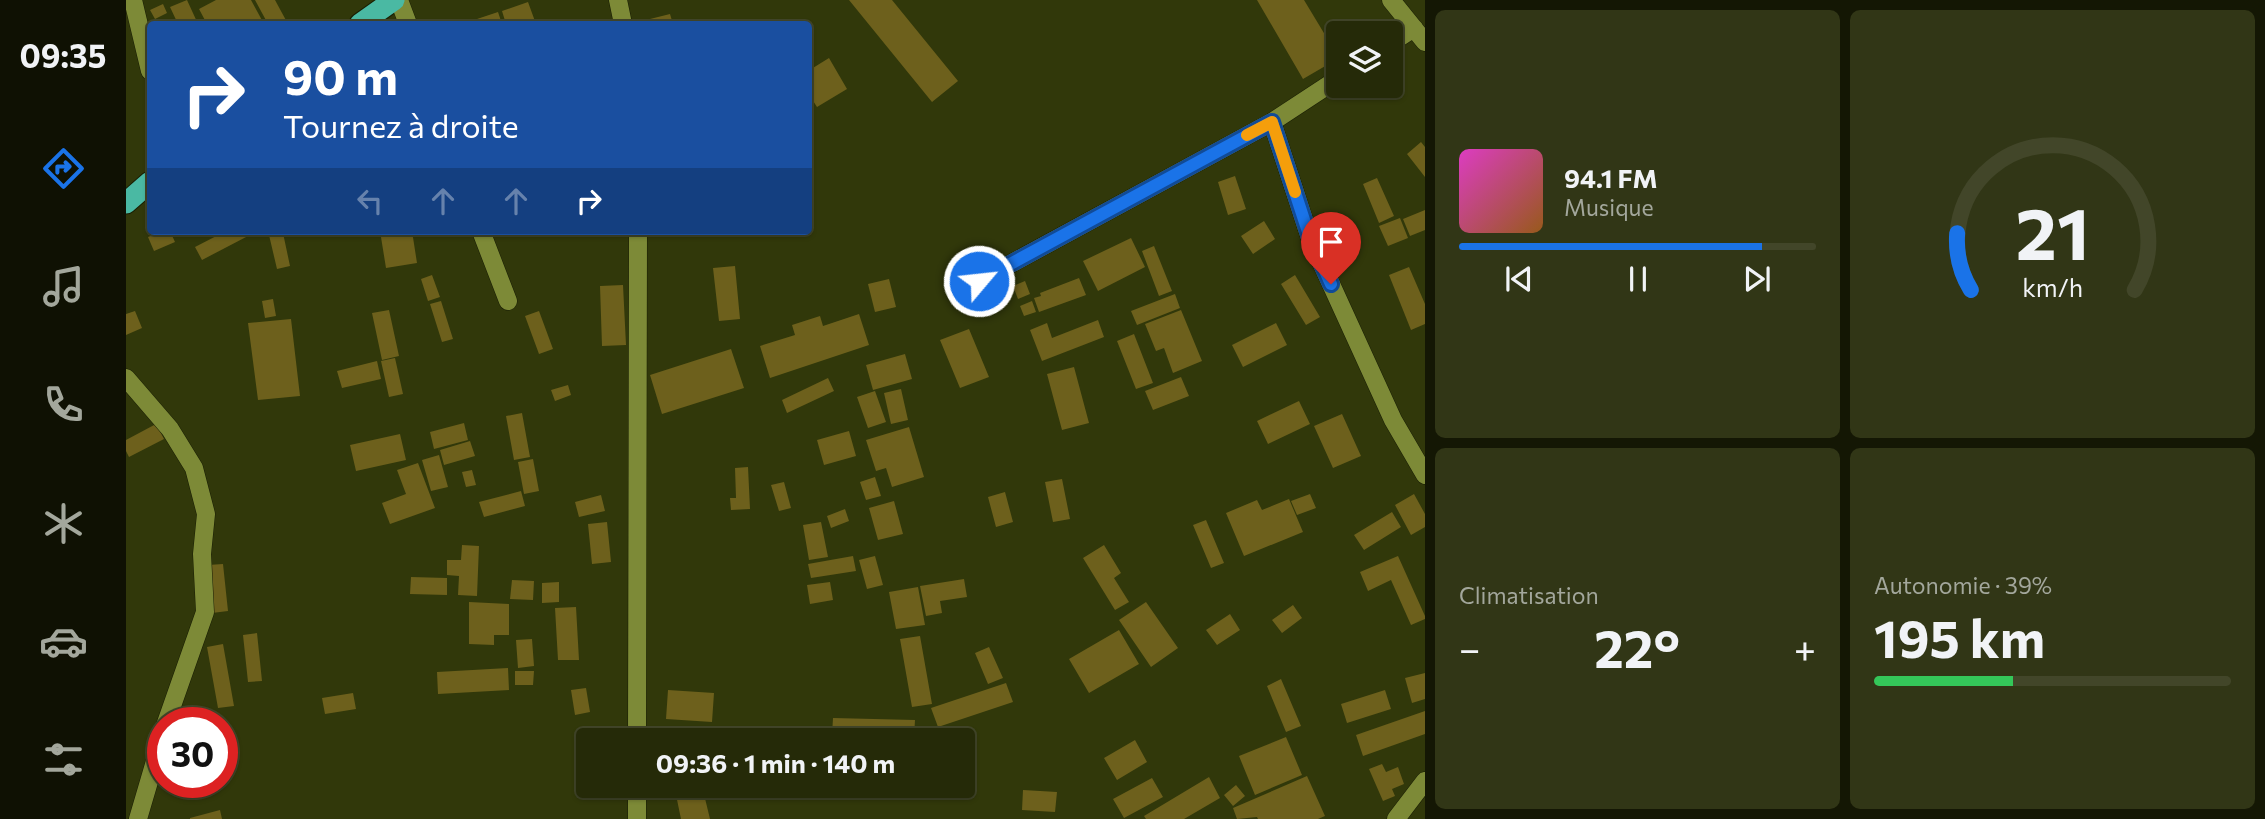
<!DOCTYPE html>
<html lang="fr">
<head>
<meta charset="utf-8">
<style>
  body { margin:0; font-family:Commissioner,sans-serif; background:#313616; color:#f1f3f6; height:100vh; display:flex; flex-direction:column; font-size:26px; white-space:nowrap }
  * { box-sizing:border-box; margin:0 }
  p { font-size:23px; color:#a3a79c }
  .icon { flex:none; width:38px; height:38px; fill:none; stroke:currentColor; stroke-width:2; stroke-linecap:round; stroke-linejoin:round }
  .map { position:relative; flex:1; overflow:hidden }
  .details { display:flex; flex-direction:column; gap:10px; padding:10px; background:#141704; width:840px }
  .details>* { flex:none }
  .guide { position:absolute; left:21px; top:21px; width:665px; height:214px; border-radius:7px; box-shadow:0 2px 5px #0004,0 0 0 2px #424629; background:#1a4fa0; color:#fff; overflow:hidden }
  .controls { position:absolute; left:1200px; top:21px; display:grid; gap:14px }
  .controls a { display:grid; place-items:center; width:77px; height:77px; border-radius:7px; background:#252a08; box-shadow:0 2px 5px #0004,0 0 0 2px #424629; font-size:35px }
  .speed { position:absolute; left:21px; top:707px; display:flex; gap:14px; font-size:35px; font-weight:700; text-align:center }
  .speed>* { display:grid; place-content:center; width:91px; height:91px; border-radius:50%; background:#252a08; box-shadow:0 2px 5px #0004,0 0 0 2px #424629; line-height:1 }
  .speed .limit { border:10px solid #d22; background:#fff; color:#111 }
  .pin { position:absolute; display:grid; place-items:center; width:60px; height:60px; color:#fff; margin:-72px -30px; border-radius:50% 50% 50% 0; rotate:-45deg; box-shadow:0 0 7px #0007 }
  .pin .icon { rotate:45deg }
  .me { position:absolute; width:77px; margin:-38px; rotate:62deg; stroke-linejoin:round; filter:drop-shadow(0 0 5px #0008) }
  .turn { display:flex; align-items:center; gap:24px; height:147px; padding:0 21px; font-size:32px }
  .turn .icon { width:91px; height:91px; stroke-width:2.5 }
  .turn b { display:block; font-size:49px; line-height:60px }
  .lanes { display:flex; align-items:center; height:66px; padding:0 21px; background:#0003; justify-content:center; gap:35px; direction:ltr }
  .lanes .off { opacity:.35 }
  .big { font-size:52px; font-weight:700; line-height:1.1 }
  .details .tile { flex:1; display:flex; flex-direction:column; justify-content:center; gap:10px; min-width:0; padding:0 24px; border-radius:10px; background:#313616 }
  .details .dial { align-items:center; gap:0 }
  .dial svg { height:182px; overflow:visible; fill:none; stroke:#424629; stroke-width:7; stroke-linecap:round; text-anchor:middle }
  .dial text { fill:#f1f3f6; stroke:none }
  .song { display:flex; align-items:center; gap:21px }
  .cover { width:84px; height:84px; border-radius:10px; background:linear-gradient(135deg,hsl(310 70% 55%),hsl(30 70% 35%)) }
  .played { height:7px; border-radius:4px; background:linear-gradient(90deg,#1a73e8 85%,#424629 85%) }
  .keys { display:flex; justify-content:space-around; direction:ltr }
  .heat { display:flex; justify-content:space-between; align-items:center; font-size:38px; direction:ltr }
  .charge { height:10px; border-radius:5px; background:linear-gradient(90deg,#34c759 39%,#424629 0) }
  .details .tiles { flex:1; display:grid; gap:10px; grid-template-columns:repeat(2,1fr) }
  .trip { position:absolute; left:450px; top:728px; width:399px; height:70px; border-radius:7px; background:#252a08; box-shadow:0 2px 5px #0004,0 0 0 2px #424629; font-weight:700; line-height:70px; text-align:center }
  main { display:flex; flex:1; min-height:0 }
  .dock { display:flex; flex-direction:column; width:126px; justify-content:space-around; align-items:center; background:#0f1103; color:#a3a79c }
  .dock .icon { width:49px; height:49px }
  .dock .active { color:#1a73e8 }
  .dock b { font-size:32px; color:#f1f3f6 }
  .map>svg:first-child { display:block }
</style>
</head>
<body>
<main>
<nav class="dock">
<b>09:35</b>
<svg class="icon active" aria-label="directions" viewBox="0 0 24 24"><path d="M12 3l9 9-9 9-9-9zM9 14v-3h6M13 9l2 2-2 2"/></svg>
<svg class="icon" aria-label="music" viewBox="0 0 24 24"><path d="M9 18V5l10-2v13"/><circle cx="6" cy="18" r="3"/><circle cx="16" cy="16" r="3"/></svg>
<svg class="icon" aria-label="phone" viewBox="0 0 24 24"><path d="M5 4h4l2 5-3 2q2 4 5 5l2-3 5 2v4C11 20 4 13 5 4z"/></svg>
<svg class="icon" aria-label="climate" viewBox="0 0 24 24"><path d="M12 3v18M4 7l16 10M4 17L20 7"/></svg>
<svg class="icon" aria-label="car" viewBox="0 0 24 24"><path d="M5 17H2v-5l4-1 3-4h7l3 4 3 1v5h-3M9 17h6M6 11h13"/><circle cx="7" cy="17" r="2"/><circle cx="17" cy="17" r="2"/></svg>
<svg class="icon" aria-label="filters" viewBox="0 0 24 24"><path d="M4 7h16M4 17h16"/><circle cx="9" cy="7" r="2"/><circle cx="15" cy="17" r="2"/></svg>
</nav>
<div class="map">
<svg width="1299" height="819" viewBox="0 0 1299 819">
  <rect width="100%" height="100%" fill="#31380a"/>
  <!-- building -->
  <path fill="#6d601c" d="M61,0L72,24H52L44,7Z
    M90,0H125L138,24H81L73,9Z
    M129,0H149L162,24H142Z
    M723,0H766L832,81L806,102Z
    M1131,0H1178L1213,58L1177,79Z
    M402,2L410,24H380L376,11Z
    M37,4L41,13L29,19L24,10Z
    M372,12L376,24H343L342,22Z
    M544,14L547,24H526L524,19Z
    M703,58L721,89L691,107L682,93V71Z
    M1295,142L1299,147V177L1281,154Z
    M1109,176L1120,209L1102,215L1092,182Z
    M1251,178L1268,216L1253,223L1237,184Z
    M1299,210V230L1284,236L1277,219Z
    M1274,218L1282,238L1262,246L1253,226Z
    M1138,221L1149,239L1127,254L1115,236Z
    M37,231H44L49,242L28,251L22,237Z
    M100,231H119L122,236L76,260L69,247Z
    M254,231H286L291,263L260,268Z
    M157,233L164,266L151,269L143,235Z
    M1005,238L1019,267L972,291L957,261Z
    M1028,246L1046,291L1033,296L1016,251Z
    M609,266L614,319L593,321L587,268Z
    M1283,267L1299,304V324L1285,330L1263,275Z
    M306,275L314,297L302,301L295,279Z
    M1169,275L1194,317L1180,325L1155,284Z
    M953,278L960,295L913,312L908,298L915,296L914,293Z
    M763,279L770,307L749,312L742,284Z
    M899,281L904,294L892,299L887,286Z
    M497,285L500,345L476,346L474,286Z
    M1049,294L1054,308L1011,325L1005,311Z
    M147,299L150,316L139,318L136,301Z
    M315,301L327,339L316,342L304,304Z
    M906,301L910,312L898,316L894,306Z
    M263,310L273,356L256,360L246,313Z
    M1055,310L1076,361L1047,373L1038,348L1030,351L1019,324Z
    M9,311L16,328L0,335V314Z
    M413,311L427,349L413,354L399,316Z
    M733,314L743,345L644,378L634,346L669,335L666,325L694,316L697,326Z
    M165,319L174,396L132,400L122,323Z
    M972,320L978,337L916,361L904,330L921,323L926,338Z
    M1150,323L1161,345L1117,367L1106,345Z
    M843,329L863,377L834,388L814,340Z
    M1008,334L1027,383L1010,389L991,341Z
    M605,349L618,388L536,414L524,375Z
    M779,354L786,379L747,390L740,365Z
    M269,358L277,394L263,397L255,361Z
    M251,361L255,379L216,388L211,371Z
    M948,367L963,423L936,430L921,374Z
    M1055,377L1063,396L1027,410L1019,391Z
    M702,378L708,391L661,413L656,400Z
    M442,385L445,395L429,401L425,390Z
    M775,389L782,420L765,424L758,393Z
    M749,391L760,422L742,428L731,397Z
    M1173,401L1184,424L1142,444L1131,421Z
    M396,413L404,457L388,460L380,416Z
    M1216,414L1235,456L1207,468L1188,426Z
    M338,423L342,440L308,449L304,432Z
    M30,424L38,439L3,457L0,451V440Z
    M783,427L798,477L766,487L760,468L750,471L740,440Z
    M723,431L730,456L698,465L691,440Z
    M274,434L280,460L230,471L224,445Z
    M344,441L349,456L318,465L314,450Z
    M313,455L322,487L305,491L296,460Z
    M407,459L413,491L398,494L392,462Z
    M292,463L309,508L264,524L256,503L280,494L271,470Z
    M622,467L624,509L605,510L604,498H610L609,468Z
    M346,470L350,485L340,487L336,472Z
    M749,477L755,496L740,500L734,482Z
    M936,479L944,519L927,522L919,482Z
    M658,482L665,508L653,511L645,485Z
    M395,491L399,506L358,517L353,502Z
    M879,492L887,522L870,527L862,497Z
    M1184,494L1190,508L1171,515L1165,501Z
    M1288,494L1299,514V527L1285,535L1269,505Z
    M475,495L479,511L453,517L449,502Z
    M1163,499L1177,532L1118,556L1100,513L1131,500L1136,510Z
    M768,501L777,534L752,540L743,508Z
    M719,509L723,521L705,528L701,516Z
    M1266,512L1275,527L1238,550L1228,535Z
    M1080,520L1098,563L1085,568L1067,525Z
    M481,522L485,562L466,564L462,524Z
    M695,522L702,557L683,560L677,525Z
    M336,545L353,546L351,596L332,595L333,576L321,575V560H335Z
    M978,545L995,573L988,578L1003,602L989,610L957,558Z
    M727,556L730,571L685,578L682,564Z
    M749,556L757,585L741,589L733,560Z
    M1272,556L1299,616V619L1285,625L1265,580L1242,591L1234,572Z
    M97,564L102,611L86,613L82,565Z
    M285,577L321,578V595L284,594Z
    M838,579L841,597L814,601L816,613L800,616L794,586Z
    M386,580L408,581L407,600L384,599Z
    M433,582V602L416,603V583Z
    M704,582L707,600L684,604L681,585Z
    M792,587L799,625L770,629L763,592Z
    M343,602L383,604V635H368V645L343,644Z
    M1020,602L1052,648L1025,667L993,620Z
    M1167,605L1176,618L1156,633L1146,620Z
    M450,607L453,660H432L429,608Z
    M1104,614L1114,630L1091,645L1080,630Z
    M993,630L1013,664L963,693L943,659Z
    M131,633L136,681L122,682L117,635Z
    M794,636L806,704L786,707L774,639Z
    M406,639L408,666L392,668L390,640Z
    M97,644L108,706L92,708L81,647Z
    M863,647L877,678L862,684L849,653Z
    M382,668L383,690L312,694L311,672Z
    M389,671H408L407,685H389Z
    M1299,673V699L1286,703L1279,678Z
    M1155,679L1175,726L1160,732L1141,686Z
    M880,683L887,702L812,727L805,708Z
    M460,688L464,712L449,715L445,690Z
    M542,690L588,693L586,722L540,719Z
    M1259,690L1265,709L1221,723L1215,704Z
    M227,693L230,709L199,714L196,698Z
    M1299,711V734L1237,756L1230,735Z
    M707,718L789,720L788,737L706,735Z
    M1160,737L1176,775L1129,795L1113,756Z
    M1009,740L1021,762L991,780L978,758Z
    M1256,764L1260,772L1272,767L1278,784L1266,789L1269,796L1257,801L1243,769Z
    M1181,776L1199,816L1192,819H1132L1131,817L1111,819L1107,808Z
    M1083,777L1094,798L1058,819H1020L1018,816Z
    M1026,778L1037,797L998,818L987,799Z
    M1110,785L1119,796L1107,806L1098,795Z
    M570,786H576L584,819H555L549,790Z
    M897,790L931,792L929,812L896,810Z
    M94,810L96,819H64V818Z"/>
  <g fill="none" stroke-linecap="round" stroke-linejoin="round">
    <!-- street casing -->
    <g stroke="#191e04" stroke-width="19">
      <path id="street" d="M7,0L24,71
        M273,0L282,24
        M492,0L497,24
        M1265,0L1299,42
        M1265,43L1288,28
        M1213,78L1146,122L1184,238L1267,420L1299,475
        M355,231L382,301
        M853,281L1146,122
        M0,378L44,429L68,468L80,514L76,554L79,612L40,723
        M511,740L512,231
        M12,819L37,734
        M511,819V786
        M1270,819L1299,781"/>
    </g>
    <!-- highway casing -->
    <g stroke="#191e04" stroke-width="23">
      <path id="highway" d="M234,24L268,0
        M0,203L24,182"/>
    </g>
    <!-- street -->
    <use href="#street" stroke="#7d8a37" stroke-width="18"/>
    <!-- highway -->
    <use href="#highway" stroke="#4ab9a3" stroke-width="21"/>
  </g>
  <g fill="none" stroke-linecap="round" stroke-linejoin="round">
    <!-- route casing -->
    <g stroke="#114b97" stroke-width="18">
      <path id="route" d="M853,281L1146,122L1184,238L1205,284"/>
    </g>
    <!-- route -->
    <use href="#route" stroke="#1a73e8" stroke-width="12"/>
    <!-- slow -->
    <path stroke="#f59e0b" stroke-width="12" d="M1121,135L1146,122L1169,192"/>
  </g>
</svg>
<div class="controls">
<a><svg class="icon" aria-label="layers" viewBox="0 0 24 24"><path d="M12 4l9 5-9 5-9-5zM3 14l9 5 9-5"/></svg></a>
</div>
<div class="speed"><div class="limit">30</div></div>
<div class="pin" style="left:1205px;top:284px;background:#d93025"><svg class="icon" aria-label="arrive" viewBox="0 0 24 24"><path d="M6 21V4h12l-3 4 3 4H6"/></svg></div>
<svg class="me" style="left:853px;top:281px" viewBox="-20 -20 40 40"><circle r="17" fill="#1a73e8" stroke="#fff" stroke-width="3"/><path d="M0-11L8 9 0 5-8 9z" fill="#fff"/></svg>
<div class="trip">09:36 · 1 min · 140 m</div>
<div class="guide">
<div class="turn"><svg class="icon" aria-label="right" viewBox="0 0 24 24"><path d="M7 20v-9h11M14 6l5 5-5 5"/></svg><div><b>90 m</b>Tournez à droite</div></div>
<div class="lanes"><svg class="icon off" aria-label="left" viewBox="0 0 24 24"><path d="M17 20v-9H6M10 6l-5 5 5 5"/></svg><svg class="icon off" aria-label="ahead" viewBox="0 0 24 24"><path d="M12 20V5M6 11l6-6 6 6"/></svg><svg class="icon off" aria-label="ahead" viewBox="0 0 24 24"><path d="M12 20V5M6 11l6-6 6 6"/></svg><svg class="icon" aria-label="right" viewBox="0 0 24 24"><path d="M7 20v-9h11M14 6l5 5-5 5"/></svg></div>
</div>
</div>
<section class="details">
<div class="tiles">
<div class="tile">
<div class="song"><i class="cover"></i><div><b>94.1 FM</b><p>Musique</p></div></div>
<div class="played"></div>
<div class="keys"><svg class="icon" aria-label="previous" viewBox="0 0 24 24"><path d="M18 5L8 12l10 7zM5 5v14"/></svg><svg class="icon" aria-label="pause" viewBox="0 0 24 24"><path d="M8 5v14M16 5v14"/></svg><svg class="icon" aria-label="next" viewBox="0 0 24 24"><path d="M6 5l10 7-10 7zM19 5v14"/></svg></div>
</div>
<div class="tile dial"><svg viewBox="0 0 100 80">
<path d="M14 69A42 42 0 1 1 86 69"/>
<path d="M14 69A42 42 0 0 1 8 44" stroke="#1a73e8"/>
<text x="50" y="56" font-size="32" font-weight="700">21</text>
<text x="50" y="72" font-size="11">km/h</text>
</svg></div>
<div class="tile"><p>Climatisation</p>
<div class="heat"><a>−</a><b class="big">22°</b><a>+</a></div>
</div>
<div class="tile"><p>Autonomie · 39%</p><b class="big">195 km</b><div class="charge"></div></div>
</div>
</section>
</main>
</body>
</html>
